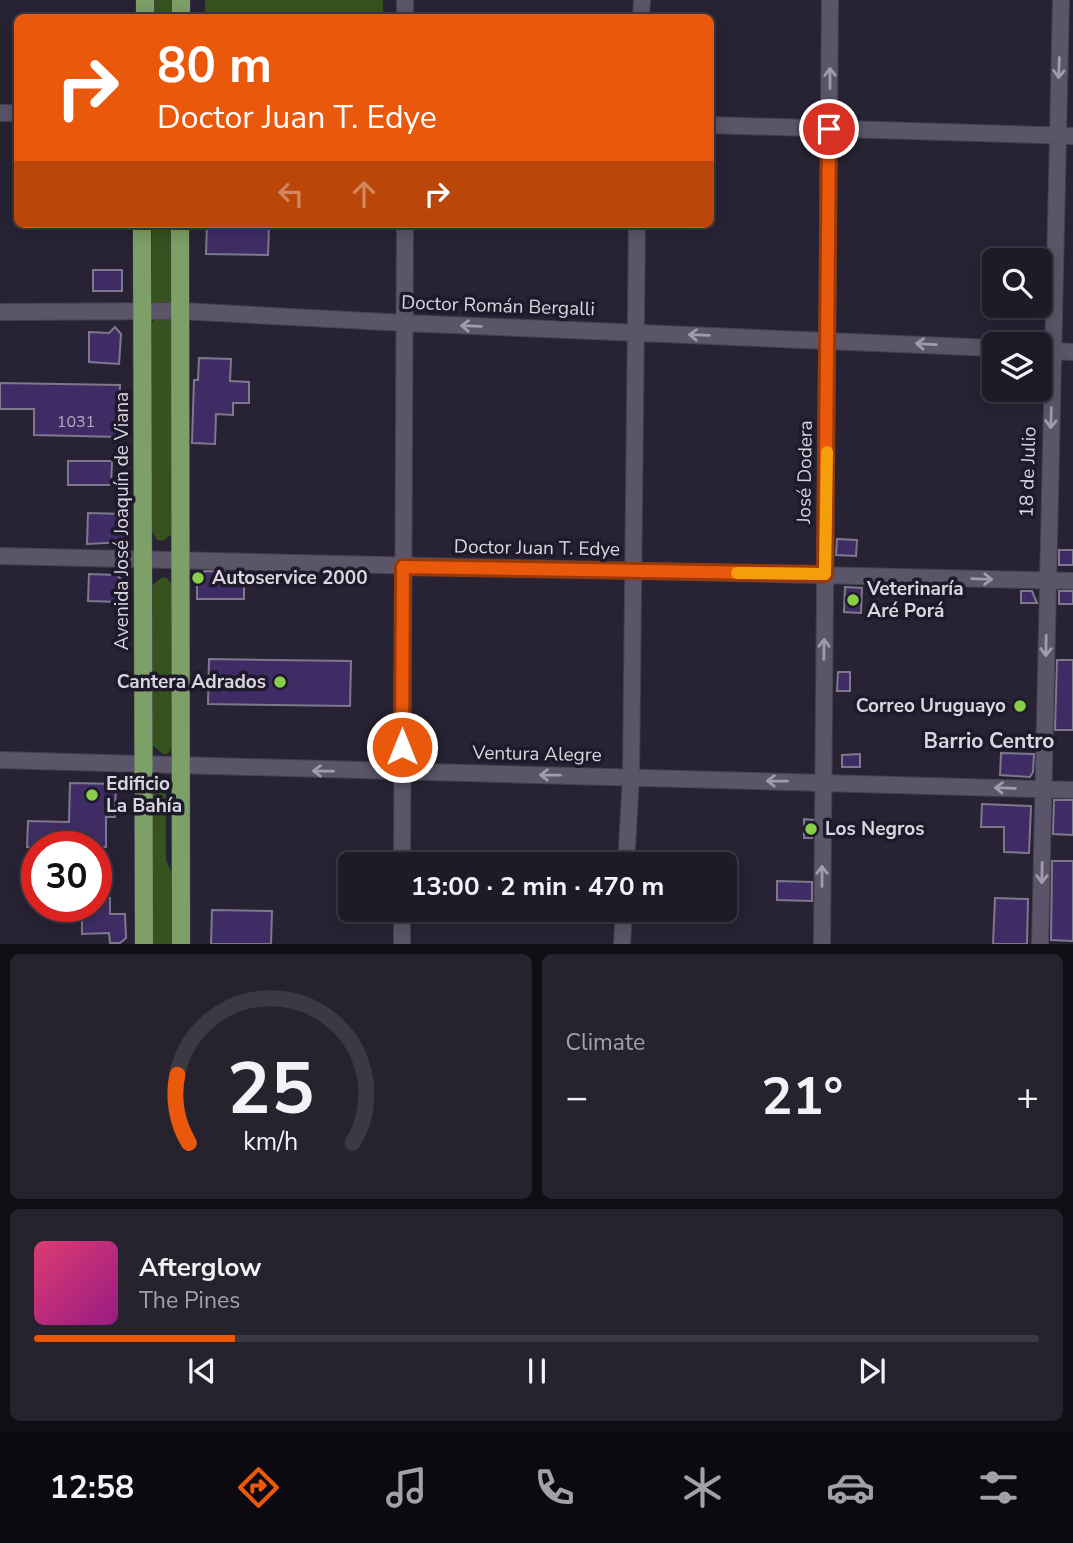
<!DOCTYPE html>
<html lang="en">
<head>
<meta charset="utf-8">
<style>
  body { margin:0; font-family:"Nunito Sans",sans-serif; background:#26232f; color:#f1f3f6; height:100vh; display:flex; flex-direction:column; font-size:26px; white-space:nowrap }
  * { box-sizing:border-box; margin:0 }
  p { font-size:23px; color:#a1a1a7 }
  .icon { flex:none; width:38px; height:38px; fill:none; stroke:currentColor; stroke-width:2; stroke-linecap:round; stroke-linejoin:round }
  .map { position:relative; height:944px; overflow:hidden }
  .drawer { display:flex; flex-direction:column; gap:10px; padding:10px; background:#100e15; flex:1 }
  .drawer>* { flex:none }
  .top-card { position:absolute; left:14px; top:14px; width:700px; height:214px; border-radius:10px; box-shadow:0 4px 18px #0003,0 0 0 2px #3c3844; background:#ea580c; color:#fff; overflow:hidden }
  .tools { position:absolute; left:982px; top:248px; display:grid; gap:14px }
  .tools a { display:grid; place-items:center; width:70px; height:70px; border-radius:10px; background:#1e1a27; box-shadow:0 4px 18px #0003,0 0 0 2px #3c3844; font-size:35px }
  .speed { position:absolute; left:21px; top:831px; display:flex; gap:14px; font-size:35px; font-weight:700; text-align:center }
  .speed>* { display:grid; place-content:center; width:91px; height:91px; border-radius:50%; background:#1e1a27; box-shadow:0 4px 18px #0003,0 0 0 2px #3c3844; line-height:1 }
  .speed .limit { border:10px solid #d22; background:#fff; color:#111 }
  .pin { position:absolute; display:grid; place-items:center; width:60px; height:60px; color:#fff; margin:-30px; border:4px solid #fff; border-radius:50%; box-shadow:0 2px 7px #0007 }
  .me { position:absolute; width:77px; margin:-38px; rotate:0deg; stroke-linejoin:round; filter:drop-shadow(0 0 5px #0008) }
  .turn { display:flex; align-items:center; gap:24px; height:147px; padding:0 28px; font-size:32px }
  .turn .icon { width:91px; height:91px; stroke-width:2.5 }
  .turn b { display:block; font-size:49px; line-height:60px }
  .lanes { display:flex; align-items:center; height:66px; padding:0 28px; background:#0003; justify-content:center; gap:35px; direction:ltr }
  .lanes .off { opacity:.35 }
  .big { font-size:52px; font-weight:700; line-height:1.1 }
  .drawer .widget { flex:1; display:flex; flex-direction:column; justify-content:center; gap:10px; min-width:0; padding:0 24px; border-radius:10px; background:#26232f }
  .drawer .dial { align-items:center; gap:0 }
  .dial svg { height:182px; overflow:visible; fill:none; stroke:#3c3844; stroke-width:7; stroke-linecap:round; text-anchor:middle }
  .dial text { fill:#f1f3f6; stroke:none }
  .song { display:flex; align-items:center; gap:21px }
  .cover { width:84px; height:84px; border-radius:10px; background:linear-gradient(135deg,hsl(340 70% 55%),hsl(310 70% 35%)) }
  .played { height:7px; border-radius:4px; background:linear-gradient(90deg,#ea580c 20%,#3c3844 20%) }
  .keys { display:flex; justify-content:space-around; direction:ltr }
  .heat { display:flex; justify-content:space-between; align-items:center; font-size:38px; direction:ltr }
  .drawer .tiles { flex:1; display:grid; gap:10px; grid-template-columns:1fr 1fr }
  .widget:last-child { grid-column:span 2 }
  .trip { position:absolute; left:338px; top:852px; width:399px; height:70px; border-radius:10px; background:#1e1a27; box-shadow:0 4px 18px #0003,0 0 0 2px #3c3844; font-weight:700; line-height:70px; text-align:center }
  .tab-bar { display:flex; height:112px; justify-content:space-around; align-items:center; background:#0c0a10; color:#a1a1a7 }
  .tab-bar .icon { width:49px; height:49px }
  .tab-bar .on { color:#ea580c }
  .tab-bar b { font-size:32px; color:#f1f3f6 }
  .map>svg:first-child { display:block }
</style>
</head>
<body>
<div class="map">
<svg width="1073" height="945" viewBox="0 0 1073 945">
  <rect width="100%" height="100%" fill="#282334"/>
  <!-- green -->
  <path fill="#36531f" d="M152,0H173V17L152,18Z
    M205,0H383V17H205Z
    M152,224H174V304L152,306Z
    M173,318V533L163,541L157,540L152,531V322L155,319Z
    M163,577L167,578L173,586V746L168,754H163L152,745V585Z
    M156,784L166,788V860L173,876V944H152V791Z"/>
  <!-- building -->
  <path fill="#3f2c64" stroke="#7e788d" stroke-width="2" d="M207,224L269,225L268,255L206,254Z
    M93,270H122V291H93Z
    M115,327L121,334L119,364L89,362V332L109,333Z
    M199,358L231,359L230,381L249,382V403H233V415L216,414L215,444L192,443L194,380H198Z
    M0,383L120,385L119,437L34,435V409H0Z
    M68,461H112L111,485H68Z
    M88,513L125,514L124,542L87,544Z
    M837,539L857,540L856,556L836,555Z
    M1059,550H1073V565H1059Z
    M205,571L244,572V599H197V576Z
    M89,574L117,575L122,580L121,602L88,601Z
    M845,587L862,588L861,613L844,612Z
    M1021,591H1032L1037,603H1021Z
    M1059,591H1073V604H1059Z
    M209,659L351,661L350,706L208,704Z
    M1057,660H1073V730H1055Z
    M838,672H850V691H837Z
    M1001,753L1034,754L1033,772L1030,777L1000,775Z
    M860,754V767H842V755Z
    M70,783L116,784L115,817H106V847H27L28,821L69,822Z
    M1054,800H1073V835L1053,834Z
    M982,804L1031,806L1029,853L1004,852V827H981Z
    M804,819L813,820L812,838H804Z
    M1052,861H1073V941L1051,940Z
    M777,881L812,882V901L777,900Z
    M96,898H110V914H125L126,938L120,943H110L109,933L82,934V906H96Z
    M995,898L1028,899L1027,944H993Z
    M212,910L272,911L271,944H211Z"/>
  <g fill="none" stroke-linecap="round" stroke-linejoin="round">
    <!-- minor casing -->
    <g stroke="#45414f" stroke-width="18">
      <path id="minor" d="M405,18V0
        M641,18L642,0
        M0,113H18
        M710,125L1073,136
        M0,312L181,311L405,323L994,348
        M1040,350L1073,352
        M0,556L1073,581
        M0,760L1073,790
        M402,864L405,224
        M626,864L631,777L637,224
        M402,910V945
        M622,945L624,910
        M822,945L830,0
        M1040,945L1061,0"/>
    </g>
    <!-- major casing -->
    <g stroke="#45414f" stroke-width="19">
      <path id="major" d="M145,18V0
        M181,18V0
        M142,224L144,945
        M180,224L181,945"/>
    </g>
    <!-- minor -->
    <use href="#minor" stroke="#5a5568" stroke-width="16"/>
    <!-- major -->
    <use href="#major" stroke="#7d9f68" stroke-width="18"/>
  </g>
  <!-- one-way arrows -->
  <defs><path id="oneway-shaft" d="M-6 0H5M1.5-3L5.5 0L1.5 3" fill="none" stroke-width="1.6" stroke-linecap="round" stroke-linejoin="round" transform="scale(1.75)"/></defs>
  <g stroke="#a09cab">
    <use href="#oneway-shaft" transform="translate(1059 68) rotate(92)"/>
    <use href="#oneway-shaft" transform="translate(830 78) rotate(-90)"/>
    <use href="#oneway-shaft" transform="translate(471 326) rotate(-178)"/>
    <use href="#oneway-shaft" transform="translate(699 335) rotate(-178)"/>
    <use href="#oneway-shaft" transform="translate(926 344) rotate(-177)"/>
    <use href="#oneway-shaft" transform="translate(1051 418) rotate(92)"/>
    <use href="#oneway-shaft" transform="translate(982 579) rotate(2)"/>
    <use href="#oneway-shaft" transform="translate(1046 646) rotate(91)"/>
    <use href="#oneway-shaft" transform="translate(824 649) rotate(-89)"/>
    <use href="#oneway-shaft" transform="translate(323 771) rotate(-179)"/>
    <use href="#oneway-shaft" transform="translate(550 775) rotate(-179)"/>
    <use href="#oneway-shaft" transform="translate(777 781) rotate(-179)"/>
    <use href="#oneway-shaft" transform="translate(1005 788) rotate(-178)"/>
    <use href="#oneway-shaft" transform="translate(1042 873) rotate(91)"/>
    <use href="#oneway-shaft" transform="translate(822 876) rotate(-90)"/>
  </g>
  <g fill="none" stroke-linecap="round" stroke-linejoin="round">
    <!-- route casing -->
    <g stroke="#983908" stroke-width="18">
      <path id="route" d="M402,747L403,567L825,574L829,129"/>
    </g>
    <!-- route -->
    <use href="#route" stroke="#ea580c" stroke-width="12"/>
    <!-- slow -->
    <path stroke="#f59e0b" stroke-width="12" d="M737,573L825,574L827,452"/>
  </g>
  <!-- markers -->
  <g fill="#87cf4a" stroke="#1e1a2a" stroke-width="2.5">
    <circle cx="198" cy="578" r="7"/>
    <circle cx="853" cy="600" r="7"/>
    <circle cx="280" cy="682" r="7"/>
    <circle cx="1020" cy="706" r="7"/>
    <circle cx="92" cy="795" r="7"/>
    <circle cx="811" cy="829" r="7"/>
  </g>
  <g text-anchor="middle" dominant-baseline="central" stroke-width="7" stroke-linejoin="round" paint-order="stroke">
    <!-- number labels -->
    <g font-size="16" fill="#b2acc2">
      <text x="76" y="422">1031</text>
    </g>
    <!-- street labels -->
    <g font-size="19" fill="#d9d6e2" stroke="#1e1a2a">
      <text transform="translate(498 306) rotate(2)">Doctor Román Bergalli</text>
      <text transform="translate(805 472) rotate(-89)">José Dodera</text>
      <text transform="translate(1028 472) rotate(-88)">18 de Julio</text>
      <text transform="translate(122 521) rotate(-90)">Avenida José Joaquín de Viana</text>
      <text transform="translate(537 548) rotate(1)">Doctor Juan T. Edye</text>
      <text transform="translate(537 754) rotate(1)">Ventura Alegre</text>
    </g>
    <!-- poi labels -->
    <g font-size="19" font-weight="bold" fill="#d9d6e2" stroke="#1e1a2a" text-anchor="start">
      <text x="212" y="578">Autoservice 2000</text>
      <text x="867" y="589">Veterinaría<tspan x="867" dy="22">Aré Porá</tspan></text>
      <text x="266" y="682" text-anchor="end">Cantera Adrados</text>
      <text x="1006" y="706" text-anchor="end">Correo Uruguayo</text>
      <text x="106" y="784">Edificio<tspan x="106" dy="22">La Bahía</tspan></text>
      <text x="825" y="829">Los Negros</text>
    </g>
    <!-- neighbourhood labels -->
    <g font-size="21" font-weight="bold" fill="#d9d6e2" stroke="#1e1a2a">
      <text x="989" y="741">Barrio Centro</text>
    </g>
  </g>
</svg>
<div class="tools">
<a><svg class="icon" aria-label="search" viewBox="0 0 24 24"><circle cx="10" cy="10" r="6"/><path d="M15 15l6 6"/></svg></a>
<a><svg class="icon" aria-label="layers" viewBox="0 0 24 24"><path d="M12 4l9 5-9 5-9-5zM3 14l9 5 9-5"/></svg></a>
</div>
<div class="speed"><div class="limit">30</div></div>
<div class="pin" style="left:829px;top:129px;background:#d93025"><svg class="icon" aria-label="arrive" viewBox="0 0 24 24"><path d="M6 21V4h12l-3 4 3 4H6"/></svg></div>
<svg class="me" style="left:402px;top:747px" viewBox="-20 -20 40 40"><circle r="17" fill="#ea580c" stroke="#fff" stroke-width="3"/><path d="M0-11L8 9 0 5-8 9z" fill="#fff"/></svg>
<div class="trip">13:00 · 2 min · 470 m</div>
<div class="top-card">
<div class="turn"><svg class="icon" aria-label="right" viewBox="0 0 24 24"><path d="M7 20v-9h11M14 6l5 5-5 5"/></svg><div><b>80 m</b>Doctor Juan T. Edye</div></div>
<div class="lanes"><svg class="icon off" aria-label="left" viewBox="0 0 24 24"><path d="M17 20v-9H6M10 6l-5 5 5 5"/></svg><svg class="icon off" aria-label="ahead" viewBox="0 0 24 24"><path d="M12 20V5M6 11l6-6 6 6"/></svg><svg class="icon" aria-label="right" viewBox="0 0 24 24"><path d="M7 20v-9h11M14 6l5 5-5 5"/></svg></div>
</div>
</div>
<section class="drawer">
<div class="tiles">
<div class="widget dial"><svg viewBox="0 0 100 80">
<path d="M14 69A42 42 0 1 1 86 69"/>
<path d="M14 69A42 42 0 0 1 9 39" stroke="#ea580c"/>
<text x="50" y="56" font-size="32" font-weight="700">25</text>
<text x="50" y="72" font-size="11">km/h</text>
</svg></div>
<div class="widget"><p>Climate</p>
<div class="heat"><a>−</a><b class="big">21°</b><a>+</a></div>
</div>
<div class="widget">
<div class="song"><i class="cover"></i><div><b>Afterglow</b><p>The Pines</p></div></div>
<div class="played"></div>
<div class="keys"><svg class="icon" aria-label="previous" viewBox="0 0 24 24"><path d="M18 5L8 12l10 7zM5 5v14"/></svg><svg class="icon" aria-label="pause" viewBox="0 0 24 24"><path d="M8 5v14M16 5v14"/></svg><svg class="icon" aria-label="next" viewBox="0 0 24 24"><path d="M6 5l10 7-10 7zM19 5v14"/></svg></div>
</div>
</div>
</section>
<nav class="tab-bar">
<b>12:58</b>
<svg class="icon on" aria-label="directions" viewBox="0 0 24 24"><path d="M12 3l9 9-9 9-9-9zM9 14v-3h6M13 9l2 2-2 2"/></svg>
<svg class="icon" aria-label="music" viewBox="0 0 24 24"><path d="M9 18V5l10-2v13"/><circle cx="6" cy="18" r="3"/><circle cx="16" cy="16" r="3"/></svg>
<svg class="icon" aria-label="phone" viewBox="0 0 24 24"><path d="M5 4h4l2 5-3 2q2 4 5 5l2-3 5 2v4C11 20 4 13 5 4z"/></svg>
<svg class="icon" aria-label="climate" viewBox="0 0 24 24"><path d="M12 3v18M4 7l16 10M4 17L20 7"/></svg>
<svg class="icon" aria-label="car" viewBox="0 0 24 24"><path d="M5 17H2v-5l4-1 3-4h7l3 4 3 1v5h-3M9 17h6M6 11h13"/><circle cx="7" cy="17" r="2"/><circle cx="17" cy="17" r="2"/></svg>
<svg class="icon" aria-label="filters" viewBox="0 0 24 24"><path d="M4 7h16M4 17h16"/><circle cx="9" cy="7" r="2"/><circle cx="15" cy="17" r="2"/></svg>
</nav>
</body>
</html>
